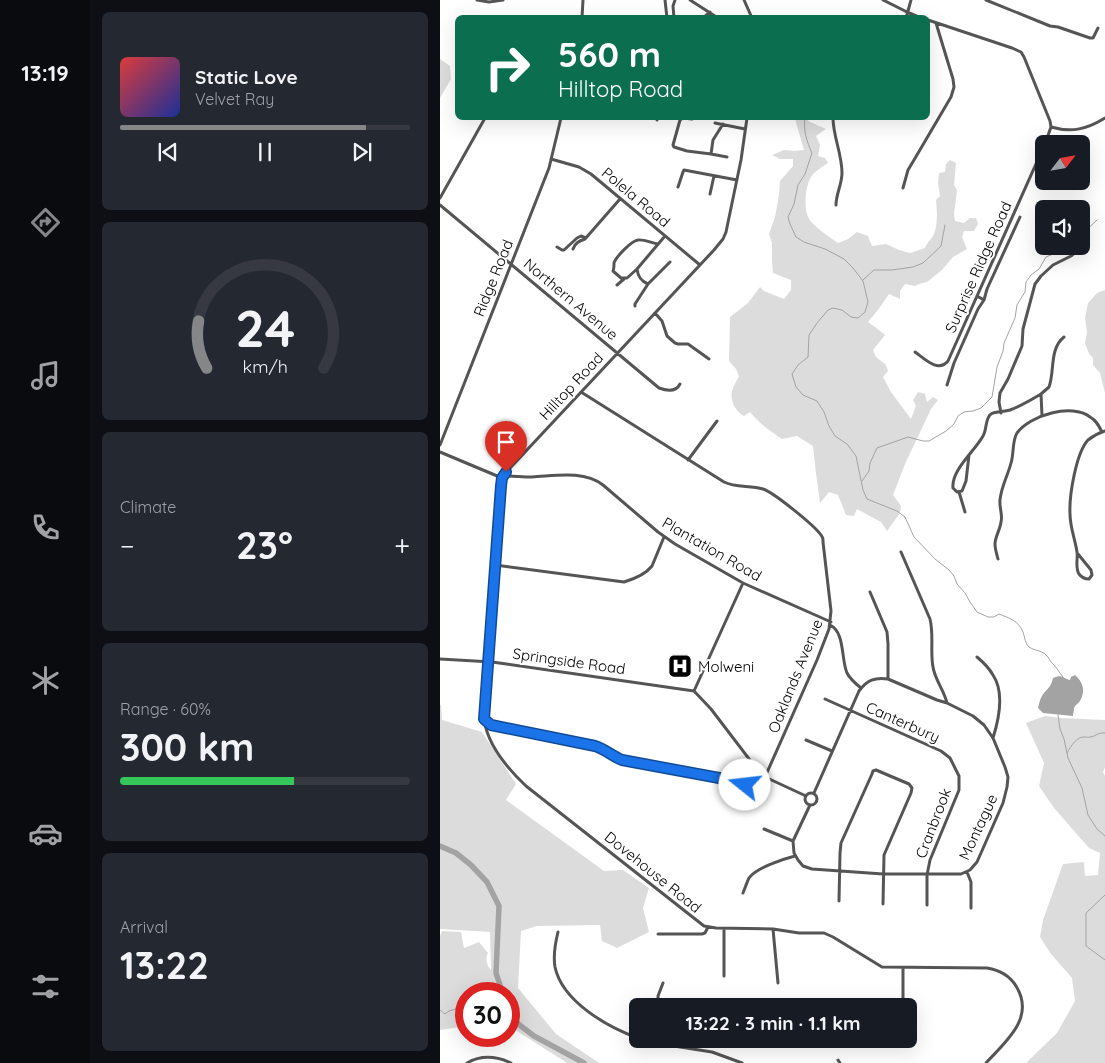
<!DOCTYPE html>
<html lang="en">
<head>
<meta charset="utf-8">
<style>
  body { margin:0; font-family:Quicksand,sans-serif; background:#242831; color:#f1f3f6; height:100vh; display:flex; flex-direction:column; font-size:19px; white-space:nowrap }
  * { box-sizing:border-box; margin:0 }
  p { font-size:16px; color:#9ea1a6 }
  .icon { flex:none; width:28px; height:28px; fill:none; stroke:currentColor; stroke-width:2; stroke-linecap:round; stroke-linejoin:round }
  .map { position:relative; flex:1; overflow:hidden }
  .drawer { display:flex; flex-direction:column; gap:12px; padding:12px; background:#0d0f14; width:350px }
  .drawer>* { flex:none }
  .guide { position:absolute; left:15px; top:15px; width:475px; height:105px; border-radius:8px; box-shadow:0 5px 20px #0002; background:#0b6e4f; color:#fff; overflow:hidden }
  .needle { width:32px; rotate:59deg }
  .tools { position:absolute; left:595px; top:135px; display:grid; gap:10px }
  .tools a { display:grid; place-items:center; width:55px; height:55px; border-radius:8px; background:#171b24; box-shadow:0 5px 20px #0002; font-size:25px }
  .speed { position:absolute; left:15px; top:982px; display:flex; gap:10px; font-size:25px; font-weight:700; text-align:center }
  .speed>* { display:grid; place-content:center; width:65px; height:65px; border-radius:50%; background:#171b24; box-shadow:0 5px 20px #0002; line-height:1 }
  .speed .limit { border:8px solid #d22; background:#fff; color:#111 }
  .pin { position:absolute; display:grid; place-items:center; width:42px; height:42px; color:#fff; margin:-51px -21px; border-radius:50% 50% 50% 0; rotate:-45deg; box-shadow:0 0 5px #0007 }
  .pin .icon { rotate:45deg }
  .me { position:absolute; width:55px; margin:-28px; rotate:286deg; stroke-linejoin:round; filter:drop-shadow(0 0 4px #0008) }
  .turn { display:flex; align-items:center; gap:18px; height:105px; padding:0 20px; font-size:22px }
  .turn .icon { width:65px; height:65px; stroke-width:2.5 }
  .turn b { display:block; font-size:35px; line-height:42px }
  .big { font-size:38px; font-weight:700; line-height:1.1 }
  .drawer .tile { flex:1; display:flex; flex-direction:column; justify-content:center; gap:8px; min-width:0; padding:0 18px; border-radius:8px; background:#242831 }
  .drawer .dial { align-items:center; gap:0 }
  .dial svg { height:130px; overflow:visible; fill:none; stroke:#363941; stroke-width:7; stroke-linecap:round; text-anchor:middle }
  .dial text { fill:#f1f3f6; stroke:none }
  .song { display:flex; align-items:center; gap:15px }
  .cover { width:60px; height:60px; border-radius:8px; background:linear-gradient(135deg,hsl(0 70% 55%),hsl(230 70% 35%)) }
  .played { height:5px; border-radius:2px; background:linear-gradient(90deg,#858687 85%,#363941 85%) }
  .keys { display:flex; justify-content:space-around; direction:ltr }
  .heat { display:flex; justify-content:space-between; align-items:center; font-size:28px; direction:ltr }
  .charge { height:8px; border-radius:4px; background:linear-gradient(90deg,#34c759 60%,#363941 0) }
  .trip { position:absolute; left:189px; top:998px; width:288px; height:50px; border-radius:8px; background:#171b24; box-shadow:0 5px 20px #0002; font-weight:700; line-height:50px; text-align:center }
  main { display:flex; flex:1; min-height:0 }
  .tabs { display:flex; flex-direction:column; width:90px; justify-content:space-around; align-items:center; background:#090b0e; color:#9ea1a6 }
  .tabs .icon { width:35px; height:35px }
  .tabs .selected { color:#858687 }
  .tabs b { font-size:22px; color:#f1f3f6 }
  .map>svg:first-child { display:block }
</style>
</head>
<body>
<main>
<nav class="tabs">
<b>13:19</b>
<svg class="icon selected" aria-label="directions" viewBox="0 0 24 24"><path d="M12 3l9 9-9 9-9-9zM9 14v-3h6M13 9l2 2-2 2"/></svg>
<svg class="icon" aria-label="music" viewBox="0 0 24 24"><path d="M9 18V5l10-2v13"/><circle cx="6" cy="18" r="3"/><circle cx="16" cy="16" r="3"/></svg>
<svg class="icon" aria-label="phone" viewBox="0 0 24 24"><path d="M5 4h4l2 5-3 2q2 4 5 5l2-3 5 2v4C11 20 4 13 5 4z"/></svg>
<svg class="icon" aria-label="climate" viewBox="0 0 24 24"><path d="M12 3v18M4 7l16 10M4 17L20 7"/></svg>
<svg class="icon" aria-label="car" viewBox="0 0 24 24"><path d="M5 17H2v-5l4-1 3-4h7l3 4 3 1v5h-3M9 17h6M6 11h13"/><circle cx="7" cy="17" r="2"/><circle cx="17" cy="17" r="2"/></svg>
<svg class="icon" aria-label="filters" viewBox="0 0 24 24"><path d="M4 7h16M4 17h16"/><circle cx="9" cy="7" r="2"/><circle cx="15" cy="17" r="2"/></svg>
</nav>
<section class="drawer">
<div class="tile">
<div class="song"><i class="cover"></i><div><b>Static Love</b><p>Velvet Ray</p></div></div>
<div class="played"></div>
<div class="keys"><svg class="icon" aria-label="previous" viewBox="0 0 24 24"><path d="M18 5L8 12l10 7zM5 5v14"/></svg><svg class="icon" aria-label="pause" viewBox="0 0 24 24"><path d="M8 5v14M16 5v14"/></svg><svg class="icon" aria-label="next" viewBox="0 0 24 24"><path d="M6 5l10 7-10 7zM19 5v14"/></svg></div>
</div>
<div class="tile dial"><svg viewBox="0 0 100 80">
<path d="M14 69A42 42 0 1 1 86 69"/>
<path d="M14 69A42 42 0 0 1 9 40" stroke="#858687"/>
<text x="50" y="56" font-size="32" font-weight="700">24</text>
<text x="50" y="72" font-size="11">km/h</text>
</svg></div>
<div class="tile"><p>Climate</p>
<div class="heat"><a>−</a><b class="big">23°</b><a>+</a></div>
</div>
<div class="tile"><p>Range · 60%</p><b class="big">300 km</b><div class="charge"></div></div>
<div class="tile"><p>Arrival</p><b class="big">13:22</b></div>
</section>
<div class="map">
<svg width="665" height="1063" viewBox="0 0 665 1063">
  <rect width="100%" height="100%" fill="#fff"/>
  <!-- green -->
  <path fill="#dcdcdc" d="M0,59L10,66L11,79L0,98Z
    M355,118H369L368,121L386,129L376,136L380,145L378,156L385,158L388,163C382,167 373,172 370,179C365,189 364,207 368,217C371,225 391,238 398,243L408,239L417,232L428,236L432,246L446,244L459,250L470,253L485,248C487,242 492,239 494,234C498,224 497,210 496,200L500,196L498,183L499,173L505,172L506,164L510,160L516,163L514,185L517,190L514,214L515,221L524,223L530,218H536L538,224L534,231H524L522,237L527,249L513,257L502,270L487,282L479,284L475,286L465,284L460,291V299L449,294L438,310L428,322L435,327L445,335L433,350L436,357L446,365L448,371L443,377L451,392L471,419L476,406L473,400L478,392L485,394L487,402L493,397L498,400L491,409L465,464L453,495L461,506L460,513L447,531L441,522L417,509L414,516L406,515L398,495L389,492L380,503L376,473L373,446L357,436L342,439C330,431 319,423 310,412L304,416C295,411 290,401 292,391C293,386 297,381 299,376L296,369L289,361L290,317L308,303L320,287L324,291L344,299L351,290V280L333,273L332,260V243L329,234L335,217L339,195L340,181L353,166V159H340L332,155L344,150L354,151L364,150L355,119Z
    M665,290V393L660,373L653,365V358L649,354L645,343L647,332L645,318L648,303L657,293Z
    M0,705H1L2,720L42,732L76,784L66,800L164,871L183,870L209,888L203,908L209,932L177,948L162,941L160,925L97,926L81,931L78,988L116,1034L159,1063H127L69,1026V994H26V1026L0,1030V936L2,931L21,932L24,948L39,942L48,953C45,959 47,966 51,970L50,932L0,929Z
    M605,716L621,718L665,720V767L663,772L665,776V1063H586L617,1033L635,1001L632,978L611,954L600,937L603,920L623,864L644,862L645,876L658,875L660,853L649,848L614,808L599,786L604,763L586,723Z"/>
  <!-- water -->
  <path fill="#a3a3a3" d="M635,675C643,682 646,691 640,701C637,705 636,704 634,708C634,710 633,715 633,716L603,713L598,708C599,704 600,699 602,696C607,688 611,688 613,678C622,674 622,678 630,680L631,677Z"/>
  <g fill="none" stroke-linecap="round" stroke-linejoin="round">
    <!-- stream -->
    <path stroke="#a3a3a3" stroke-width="1" d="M365,118C363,130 367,142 372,153L365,174L358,185L354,204L348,217L350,224L356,237L364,242L385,249L404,259L413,268L423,281L428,302L425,312L418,318L411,317L402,310L393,308L388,310L377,323L369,335L368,357L358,365L352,374L356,387L363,395L377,401L384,412L389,426L395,436L407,444L416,456L423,490L427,499L457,511L465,517L474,537L495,559L509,570L514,576L517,584L525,593L530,602L537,612L548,617H554L559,614C569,618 579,621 583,632C585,638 585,643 589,647C595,651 601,650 606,655C609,657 610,662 613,664C617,668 619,672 623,677
      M641,235L657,220
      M423,280L434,270H452L473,267L483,263L501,246L505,225
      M422,481L429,471L430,463L437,448L468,437L483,441H489L506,431L514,424L518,416L524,412L533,411L541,408L552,397L557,367L563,351L564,343L575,318L577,305L585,292L586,282L591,275L599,269L606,257L613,254H620L628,250L632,246
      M618,715L620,729L624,739L628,758L642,788L648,815L657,829L665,836
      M627,753C631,746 637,736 645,737C647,737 648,738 649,737C656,737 657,732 665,733
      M665,895L646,913V946L665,960
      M0,1010L5,1014L9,1011L16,1009L22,1011L26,1010
      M69,1017L73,1020"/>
    <!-- river -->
    <path stroke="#a3a3a3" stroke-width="5.5" d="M0,846L16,853L31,865L47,882L59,906L56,973L63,994
      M69,1009L73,1020L94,1036L144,1063"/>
    <!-- minor -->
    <path stroke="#555" stroke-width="3" d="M37,0L49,2L63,0
      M225,0L227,18
      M250,0L278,18
      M304,0L312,18
      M443,0L467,12L481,18
      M546,0L610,26L618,27L650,38H653L658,28
      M142,18L143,0
      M234,18L233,6L235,0
      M263,18L270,12
      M466,18L471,0
      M488,20L572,48L581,52L584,57L610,121L611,127L605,144
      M307,118L301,160L286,232L283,239L274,250L71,467L62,478L61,486L44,712C43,740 66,767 86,786L264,926L276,928L333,929L359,933H384L393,937L442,967L547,968C559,970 570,976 576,986C596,1018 565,1042 546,1063
      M393,118C393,136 402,154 402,173C402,184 396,194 396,205
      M252,119L243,118L240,120L233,145L234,147L247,151L271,154L273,140L283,124
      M217,120V118
      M275,123L305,129
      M611,127C632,133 647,129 665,118
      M271,154L287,157
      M111,159L139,167L151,174L260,265
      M238,187L243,172L244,170L297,180
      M463,188L468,170L474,160L511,97L514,87L513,79L496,23
      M270,194L274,176
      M0,198L45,118
      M0,205L219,388C227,391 236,392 240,384
      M225,236L197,269C198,277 201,281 208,284L230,262
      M117,247L122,250H124L137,238L141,236L146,238
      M133,249C135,243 139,241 145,239L180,199
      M197,269L187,278H181L173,271C174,269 174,265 174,263C176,257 191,241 198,240C203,239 212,243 218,244
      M177,285L184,279
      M537,296L544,300L547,289L580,217
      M195,306V304L208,284
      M215,313L222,321L227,336L235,343L238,344H248L269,359
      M475,352C485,359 498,373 508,361L604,146
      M507,385L514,363L538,309L544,300
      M561,413L559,402L560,393L568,379L582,346L583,329L595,284L601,276L613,265L631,256L644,245
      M602,416L601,394L609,387C615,371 609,349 624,337
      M0,445L109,168L121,118
      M0,452L62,478
      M529,455L526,481L522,491L517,492L513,488C511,470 535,451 543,436C547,430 545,418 551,414C556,411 564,412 570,410C581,406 591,400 601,394
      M248,460L277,421
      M64,476C73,476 83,477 92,477C115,476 143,470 163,485L218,532L235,544L303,583L391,622
      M519,492L525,512
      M461,552L490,619C494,635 490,651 493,667C495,680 504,690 507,703
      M638,554L651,570L652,575L649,579C645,579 642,578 639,574C635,568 638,559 637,552C635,539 630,527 630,514C629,496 636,453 648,440C653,436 659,433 665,431
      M558,559C557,555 555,549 555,544C555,537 560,530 561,522C563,515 559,507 560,500C561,487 568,475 571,463C574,454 572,441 577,433C590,415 632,403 650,417C656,420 659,426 662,432
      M55,565L184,582C194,579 205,575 212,566L224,537
      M303,583L254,691L271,709L316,768L325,777L366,796
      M430,592L447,632L448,644V679
      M390,625C405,632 401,659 407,673C410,679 416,684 421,688
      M537,657C543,662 549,668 553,675C565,693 559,719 553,738
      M0,659L52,662L254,691
      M385,699L501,751L510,758L519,776V790L490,860L487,875V905
      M44,719L51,725L155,746C165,749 172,756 182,760L290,780C306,786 311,789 325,777L377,660L389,629L391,611L383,542C383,538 383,538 381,535C374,525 333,492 323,489C310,485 296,488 284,482L141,392
      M366,740L392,751
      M365 799a6 6 0 1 1 12 0a6 6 0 1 1-12 0Z
      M370,805L353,841L354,853L358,860L363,866L372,869L443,874H521L530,870L537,862L563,803L567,787L568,777L565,767L553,738L544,725L533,716L507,703L497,700L448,679C435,677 427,680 419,691L374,793
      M324,829L353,841
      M527,872L531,882V908
      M303,893C305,888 307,882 309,878C316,868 343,859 355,856
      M399,901L400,853L401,843L432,774L433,771L436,770L469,784L472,788L471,793L444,855L443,904
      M284,928V976
      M333,929L338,983
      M118,932C115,944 113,955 115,967C122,1001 167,1027 198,1038
      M218,934H262L265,933L268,927
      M463,968V1006
      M218,1006V996L223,983
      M201,1039L221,1044L272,1052L302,1063
      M220,1039L221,1044
      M398,1060L400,1063
      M27,1063C41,1055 56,1056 71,1063"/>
  </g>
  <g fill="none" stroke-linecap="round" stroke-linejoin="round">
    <!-- route casing -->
    <g stroke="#114b97" stroke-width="12">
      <path id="route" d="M66,472L62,478L61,486L44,719L51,725L155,746C165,749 172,756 182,760L290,780L305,785"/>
    </g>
    <!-- route -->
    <use href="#route" stroke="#1a73e8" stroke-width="9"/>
  </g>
  <!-- icons -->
  <defs>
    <g id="hospital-square" transform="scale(1.25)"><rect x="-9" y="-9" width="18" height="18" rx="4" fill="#000" stroke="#fff"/><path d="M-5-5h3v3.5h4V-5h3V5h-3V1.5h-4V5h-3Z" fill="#fff"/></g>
  </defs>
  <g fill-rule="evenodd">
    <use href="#hospital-square" x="240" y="666"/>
  </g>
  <g text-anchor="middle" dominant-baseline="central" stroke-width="4" stroke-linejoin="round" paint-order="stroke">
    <!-- street labels -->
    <g font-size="15" fill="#000" stroke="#fff">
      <text transform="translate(196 197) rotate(40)">Polela Road</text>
      <text transform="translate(538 267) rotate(-66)">Surprise Ridge Road</text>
      <text transform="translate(53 278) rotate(-68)">Ridge Road</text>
      <text transform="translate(131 299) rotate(40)">Northern Avenue</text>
      <text transform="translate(131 386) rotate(-47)">Hilltop Road</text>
      <text transform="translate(272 549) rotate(30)">Plantation Road</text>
      <text transform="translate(129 661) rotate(8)">Springside Road</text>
      <text transform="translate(355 676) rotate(-68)">Oaklands Avenue</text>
      <text transform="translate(463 722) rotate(24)">Canterbury</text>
      <text transform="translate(493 823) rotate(-69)">Cranbrook</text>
      <text transform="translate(538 827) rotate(-65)">Montague</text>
      <text transform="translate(213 872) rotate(39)">Dovehouse Road</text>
    </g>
    <!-- poi labels -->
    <g font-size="15" fill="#000" stroke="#fff" text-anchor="start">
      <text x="258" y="666">Molweni</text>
    </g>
  </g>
</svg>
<div class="tools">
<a><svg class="needle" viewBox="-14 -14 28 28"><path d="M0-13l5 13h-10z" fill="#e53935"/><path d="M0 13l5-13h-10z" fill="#9ea1a6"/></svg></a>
<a><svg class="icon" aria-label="sound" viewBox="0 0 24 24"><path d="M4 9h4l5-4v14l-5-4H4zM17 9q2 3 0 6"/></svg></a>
</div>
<div class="speed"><div class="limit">30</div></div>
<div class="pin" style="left:66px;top:472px;background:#d93025"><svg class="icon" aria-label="arrive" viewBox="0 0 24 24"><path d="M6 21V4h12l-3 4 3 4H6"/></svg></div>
<svg class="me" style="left:305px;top:785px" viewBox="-20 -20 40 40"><circle r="19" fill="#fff"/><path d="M0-13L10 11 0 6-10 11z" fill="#1a73e8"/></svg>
<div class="trip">13:22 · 3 min · 1.1 km</div>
<div class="guide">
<div class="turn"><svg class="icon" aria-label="right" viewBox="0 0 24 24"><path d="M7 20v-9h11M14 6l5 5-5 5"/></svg><div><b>560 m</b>Hilltop Road</div></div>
</div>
</div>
</main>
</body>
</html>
